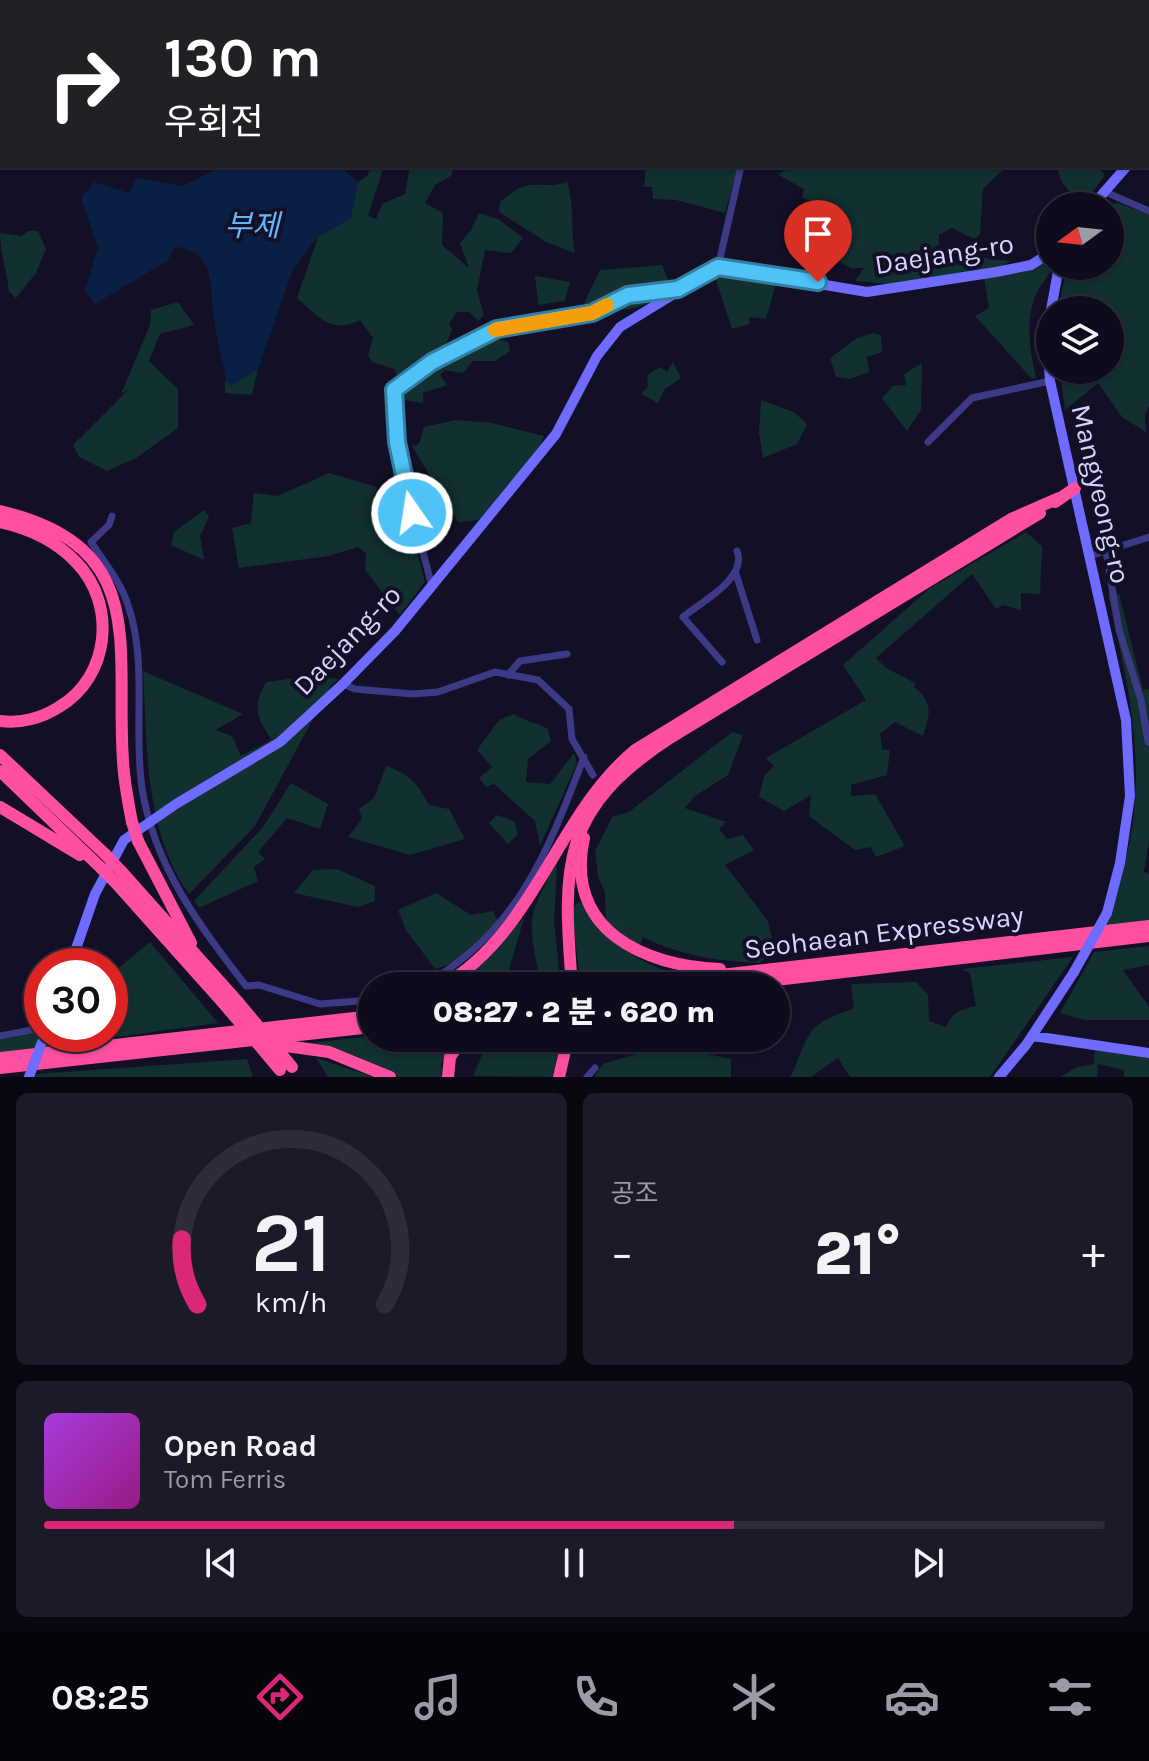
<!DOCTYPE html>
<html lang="ko">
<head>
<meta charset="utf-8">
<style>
  body { margin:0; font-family:Karla,"Noto Sans KR",sans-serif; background:#1c1929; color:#f1f3f6; height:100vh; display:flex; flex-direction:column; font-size:30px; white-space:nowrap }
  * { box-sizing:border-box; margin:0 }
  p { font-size:26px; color:#9b9ba3 }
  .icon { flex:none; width:44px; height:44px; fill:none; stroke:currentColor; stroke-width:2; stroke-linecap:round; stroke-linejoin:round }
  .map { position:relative; height:1077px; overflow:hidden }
  .drawer { display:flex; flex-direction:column; gap:16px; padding:16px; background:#08060f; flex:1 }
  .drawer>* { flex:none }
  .banner { position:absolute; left:0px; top:0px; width:1150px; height:168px; box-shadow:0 2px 6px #0004,0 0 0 2px #2e2b3b; background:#202124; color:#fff; overflow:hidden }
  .needle { width:52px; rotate:255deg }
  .fabs { position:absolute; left:1036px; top:192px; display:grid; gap:16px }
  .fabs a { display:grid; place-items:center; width:88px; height:88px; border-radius:50%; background:#0e0b1c; box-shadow:0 2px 6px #0004,0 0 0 2px #2e2b3b; font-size:40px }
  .speed { position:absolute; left:24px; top:948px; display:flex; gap:16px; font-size:40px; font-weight:700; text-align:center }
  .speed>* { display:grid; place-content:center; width:104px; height:104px; border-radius:50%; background:#0e0b1c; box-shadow:0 2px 6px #0004,0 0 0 2px #2e2b3b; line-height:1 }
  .speed .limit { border:12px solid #d22; background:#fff; color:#111 }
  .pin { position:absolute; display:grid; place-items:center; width:68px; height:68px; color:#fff; margin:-82px -34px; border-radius:50% 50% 50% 0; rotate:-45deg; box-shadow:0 0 8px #0007 }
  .pin .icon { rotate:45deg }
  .me { position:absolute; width:88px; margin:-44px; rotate:347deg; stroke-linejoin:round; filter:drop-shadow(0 0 6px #0008) }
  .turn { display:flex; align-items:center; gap:28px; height:168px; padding:0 32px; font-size:36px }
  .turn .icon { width:104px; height:104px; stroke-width:2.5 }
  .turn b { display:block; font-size:56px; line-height:68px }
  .big { font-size:60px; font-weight:800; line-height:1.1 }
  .drawer .widget { flex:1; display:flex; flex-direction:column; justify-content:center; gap:12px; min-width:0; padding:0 28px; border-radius:12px; background:#1c1929 }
  .drawer .dial { align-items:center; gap:0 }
  .dial svg { height:208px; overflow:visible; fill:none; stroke:#2e2b3b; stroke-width:7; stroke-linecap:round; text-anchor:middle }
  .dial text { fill:#f1f3f6; stroke:none }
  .song { display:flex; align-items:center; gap:24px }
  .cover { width:96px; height:96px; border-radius:12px; background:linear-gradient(135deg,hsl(280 70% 55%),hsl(310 70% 35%)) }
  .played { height:8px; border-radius:4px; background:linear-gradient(90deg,#db2777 65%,#2e2b3b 65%) }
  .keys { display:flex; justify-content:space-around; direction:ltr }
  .heat { display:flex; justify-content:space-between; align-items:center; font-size:44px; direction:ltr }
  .drawer .tiles { flex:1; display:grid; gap:16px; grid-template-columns:1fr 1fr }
  .widget:last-child { grid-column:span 2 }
  .trip { position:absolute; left:358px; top:972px; width:432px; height:80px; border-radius:40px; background:#0e0b1c; box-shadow:0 2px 6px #0004,0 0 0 2px #2e2b3b; font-weight:800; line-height:80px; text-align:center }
  .menu { display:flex; height:128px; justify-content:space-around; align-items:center; background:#06040b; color:#9b9ba3 }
  .menu .icon { width:56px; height:56px }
  .menu .current { color:#db2777 }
  .menu b { font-size:36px; color:#f1f3f6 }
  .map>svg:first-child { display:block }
</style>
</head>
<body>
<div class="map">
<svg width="1149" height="1077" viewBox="0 0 1149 1077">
  <rect width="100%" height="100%" fill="#130f26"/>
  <!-- green -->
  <path fill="#12302f" d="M371,166H384L368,216L376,219L382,204L405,194L410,166H454L451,176L435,185L425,203L443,213L442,245L469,268L460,243L471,230L479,213L498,219L523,238L511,253L485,250L477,290L484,315L478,321L469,312H457L449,324L452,330L443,351L399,380L394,369L372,362L368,355L373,338L360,320C331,335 318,316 297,298L318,237L350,218L358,182L367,176Z
    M646,166H738L725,213L676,200L653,199L652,187H644Z
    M792,166H1007L983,189L980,235L974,239L952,228L939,235V244L928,252L1011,261L997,268L891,284L855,281L864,268H851L838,261V240L844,224L817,203L802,198L804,189L778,175Z
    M1056,166H1097L1105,175L1082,206L1062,182Z
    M567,182C575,205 570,229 575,253L546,242L499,212L500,202C508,196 519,186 529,185C541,184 553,187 567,182Z
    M1118,203L1149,215V406L1145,414L1146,432L1122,417L1098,383L1065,410L1060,370H1110V310H1058L1067,266H1110V206H1100Z
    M28,231H38L46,249L36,273L16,298L9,292C7,270 0,254 0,233L21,236Z
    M1050,258V266H1053C1049,276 1041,284 1036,294C1025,322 1030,350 1036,378L1032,379L975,316L989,308L984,278Z
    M662,265L669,281C655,316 611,309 580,312L600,270Z
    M721,272L777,280L766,319L749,317L750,324L732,329L715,277Z
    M535,276L570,282L565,301L538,305Z
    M178,302L194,325L160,334L149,361L178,389V428L136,458L107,471L79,457L73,445L129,389L121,394L150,325L151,310Z
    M874,333L881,335L882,352L867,357L869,372L850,379L836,377L830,358L857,338Z
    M491,336L508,342L510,351L495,361H473L463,373L445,370L440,375L447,385L423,393V403L399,399L398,390Z
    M673,362L681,378L664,390L658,403L641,394L648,387L647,375L660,367L667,372Z
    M922,363L921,410L907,431L882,398L893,386L906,385L904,374Z
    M258,369L252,395L225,393V380L232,385Z
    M761,400L794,412L807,424L797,444L763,458L759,433Z
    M456,420L492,423L544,436L541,444L479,520L458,522L412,446L419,444L424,427Z
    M329,473L377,487L373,499L376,508L410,525L425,582L400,615L365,570L366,554L358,547L329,556L239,568L232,528L251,523L254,493L278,496Z
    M204,510L209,517L200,536L204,560L171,545L174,532Z
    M1026,532L1042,546L1040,594L1021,593V610L1003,605L996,609L972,574L876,658L886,668L915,683L914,687C934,703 930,714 923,736L895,722L880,734L882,749L890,751L887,775L851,785V796L875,794L905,846L876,857L871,847L855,850L809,816L811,795L784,811L759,797L764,776L774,766L766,758L866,700L843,665L929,589Z
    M1108,594H1119L1143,690L1149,689V840L1144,872L1149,874V922L1104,927C1118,886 1133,844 1135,801C1140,730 1123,662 1108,594Z
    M143,671L243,714L216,730L232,736L241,756L276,737L271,739C256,716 252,707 266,682L310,676L339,679L332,684L255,826L189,894C144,830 147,746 143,671Z
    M514,714C526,722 536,722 548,729L551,741L528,759L526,782L550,784L574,753L577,763L540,846L535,821L494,784L486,787L479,778L492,767L477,750L499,720Z
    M732,732L743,735L728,775L695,796L685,808L726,822L719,829L727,839L743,835L754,850L725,865L768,921L774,949L760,963C719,961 680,956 643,937L639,947L606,921L605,892L598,876L595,851L612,817L629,812Z
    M386,766C410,774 417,783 429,805L449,809L465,839L410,855L348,837L362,819L359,809L374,798Z
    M291,783L328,804L320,829L287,818L258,852L265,859L254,867L258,881L199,908L194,901L263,827Z
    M497,815L514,821L518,834L508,844L489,823Z
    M557,862L554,922L561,986L541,985C528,920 525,921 557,862Z
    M337,869L375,886V901L358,907L294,893L313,870Z
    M436,893L471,915L493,911L498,921C480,939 461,963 435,969L406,930L398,910Z
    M580,901C608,941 626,956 672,973L580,983L572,908Z
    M524,918L508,973L514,986H467L464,980Z
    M150,942L218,1023L0,1053V1040L42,1032L110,1034V975Z
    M1149,946V965L1123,970L1149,1007V1020H1084L1060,1013L1094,952Z
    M1073,957L990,1077H850L838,1058L811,1077H790C799,1061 804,1036 818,1025C828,1017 843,1013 854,1008L851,984L916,982L928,994L929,1021L946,1027C952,1011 961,1010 976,1006L970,973L962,969Z
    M372,1036V1038H459L441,1063L442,1077H400L310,1043Z
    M562,1038L552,1077L473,1076L482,1055L497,1039Z
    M665,1045L731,1059V1077H594L603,1064Z
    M1095,1050L1149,1056V1077H1124V1070L1098,1064L1097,1077H1060L1077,1067L1094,1064Z
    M316,1058L374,1077H328Z
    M247,1059L253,1077H35L36,1074Z"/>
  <!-- water -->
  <path fill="#0a1f44" d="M223,166H339L358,182L351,218L318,237L302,257L292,272L258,369L231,386C224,379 225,373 223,363C218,346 215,327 213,308C210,279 212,251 176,247L167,261L95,304L85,291L98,247L81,198L94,182L129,193L136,178L182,186Z"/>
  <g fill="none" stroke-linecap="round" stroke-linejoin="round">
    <!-- street -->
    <path stroke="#3d3a85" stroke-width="7" d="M781,0V2
      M1003,0L1005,2
      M893,2L895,0
      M1148,21H1149
      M1103,191L1149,211
      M718,267L741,166
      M928,442L972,398L1050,381
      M112,516L109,525L91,542C104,562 121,582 128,605C148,663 133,728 142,788C154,866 199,925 246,986L259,985L320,1004L372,1000
      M1106,551L1119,630L1141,700L1148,742
      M1090,556L1149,537
      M736,574L757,640
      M432,586C414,520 398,458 394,390L432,362L497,329L592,313L628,295L678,289
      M722,662L683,617C701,602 748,578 737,551
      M508,675L520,661L567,654
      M343,684L355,689L413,694L438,692L495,672L538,680L569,709L572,739L593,775
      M421,986C516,935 547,854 584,757
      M0,1036L42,1028
      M587,1077L595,1068"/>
    <!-- secondary -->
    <path stroke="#6f6bff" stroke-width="10" d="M1148,149L1149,148
      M1092,206L1127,166
      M1051,310L1059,266
      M1050,315L1047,339L1050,381L1126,720L1130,796L1120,863L1107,913
      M70,966L95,894L124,840L176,804L280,742L343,684L395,631L556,434L597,356L620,327L718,267L867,292L996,272L1031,265L1050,253
      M1033,1036L1149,1053
      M999,1077L1026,1045L1074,972"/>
    <!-- highway -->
    <path stroke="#ff4fa3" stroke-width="12" d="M223,2L227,0
      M242,2L246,0
      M0,91L2,90
      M0,101L2,100
      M1055,502L1075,488
      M0,511C151,547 115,646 123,761C124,781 128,802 132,822
      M0,522C28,528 56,541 76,562C117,604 110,677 59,707C42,718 20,724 0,721
      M0,755L106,855
      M0,771L101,868
      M0,807L80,855
      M584,838C564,930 644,966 720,969
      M138,841L191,943
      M121,871L238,1002
      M115,882L225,1005
      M442,986C536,932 555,817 635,750L1011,519L1059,498
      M572,986C562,863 561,808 673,736L1040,513
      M624,986L1149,926
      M725,986L1149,936
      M272,1044L329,1052L390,1077
      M0,1058L372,1016
      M0,1068L372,1027
      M448,1077L450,1057L463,1038
      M559,1077L568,1038"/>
    <!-- secondary-bridge -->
    <path stroke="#6f6bff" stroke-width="10" d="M1074,972L1107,913
      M29,1077L42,1042"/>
    <!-- highway-bridge -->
    <path stroke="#ff4fa3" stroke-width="12" d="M132,822L138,841
      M106,855L121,871
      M101,868L115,882
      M238,1002L292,1067
      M225,1005L280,1070"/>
  </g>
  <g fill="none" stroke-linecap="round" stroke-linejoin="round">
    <!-- route casing -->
    <g stroke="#337fa1" stroke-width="20">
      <path id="route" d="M412,513L397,442L394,390L432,362L497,329L592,313L628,295L678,289L718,267L818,282"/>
    </g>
    <!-- route -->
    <use href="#route" stroke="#4fc3f7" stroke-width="14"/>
    <!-- slow -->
    <path stroke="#f59e0b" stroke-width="14" d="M495,330L592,313L607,305"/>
  </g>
  <g text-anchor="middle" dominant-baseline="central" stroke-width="8" stroke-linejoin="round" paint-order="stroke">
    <!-- street labels -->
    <g font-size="28" fill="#d9d4ff" stroke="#130f26">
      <text transform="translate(944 254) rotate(-9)">Daejang-ro</text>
      <text transform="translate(1101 494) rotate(77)">Mangyeong-ro</text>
      <text transform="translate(347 640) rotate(-46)">Daejang-ro</text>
      <text transform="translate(884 932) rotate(-7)">Seohaean Expressway</text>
    </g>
    <!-- water labels -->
    <g font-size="30" font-style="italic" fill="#62b6ff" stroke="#130f26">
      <text x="252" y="226">부제</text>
    </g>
  </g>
</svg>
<div class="fabs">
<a><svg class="needle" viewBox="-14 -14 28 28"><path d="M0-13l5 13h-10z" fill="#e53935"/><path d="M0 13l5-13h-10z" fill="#9b9ba3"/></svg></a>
<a><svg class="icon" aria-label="layers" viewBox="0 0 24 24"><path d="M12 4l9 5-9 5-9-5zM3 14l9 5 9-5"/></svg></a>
</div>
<div class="speed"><div class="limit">30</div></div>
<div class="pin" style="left:818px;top:282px;background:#d93025"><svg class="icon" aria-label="arrive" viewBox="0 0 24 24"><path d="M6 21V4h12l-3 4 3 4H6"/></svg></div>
<svg class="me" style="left:412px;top:513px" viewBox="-20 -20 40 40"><circle r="17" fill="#4fc3f7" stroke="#fff" stroke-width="3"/><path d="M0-11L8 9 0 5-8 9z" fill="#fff"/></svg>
<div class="trip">08:27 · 2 분 · 620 m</div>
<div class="banner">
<div class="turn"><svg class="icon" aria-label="right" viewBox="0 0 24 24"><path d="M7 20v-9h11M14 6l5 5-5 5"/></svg><div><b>130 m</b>우회전</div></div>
</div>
</div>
<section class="drawer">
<div class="tiles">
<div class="widget dial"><svg viewBox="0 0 100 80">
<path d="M14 69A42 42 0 1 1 86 69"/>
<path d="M14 69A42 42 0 0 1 8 44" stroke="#db2777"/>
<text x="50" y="56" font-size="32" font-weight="700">21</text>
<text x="50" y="72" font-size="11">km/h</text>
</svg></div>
<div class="widget"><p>공조</p>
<div class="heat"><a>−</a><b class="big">21°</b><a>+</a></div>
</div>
<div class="widget">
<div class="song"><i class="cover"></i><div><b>Open Road</b><p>Tom Ferris</p></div></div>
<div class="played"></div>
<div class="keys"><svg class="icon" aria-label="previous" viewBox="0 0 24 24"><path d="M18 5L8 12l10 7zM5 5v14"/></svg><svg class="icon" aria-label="pause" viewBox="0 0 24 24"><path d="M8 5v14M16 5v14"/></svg><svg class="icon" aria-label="next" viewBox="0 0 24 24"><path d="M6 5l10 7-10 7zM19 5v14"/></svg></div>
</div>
</div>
</section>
<nav class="menu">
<b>08:25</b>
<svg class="icon current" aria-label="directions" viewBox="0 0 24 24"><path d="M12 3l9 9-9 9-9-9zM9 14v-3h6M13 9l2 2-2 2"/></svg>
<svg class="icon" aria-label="music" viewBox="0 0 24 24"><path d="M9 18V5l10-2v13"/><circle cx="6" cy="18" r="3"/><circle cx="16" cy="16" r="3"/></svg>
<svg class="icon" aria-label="phone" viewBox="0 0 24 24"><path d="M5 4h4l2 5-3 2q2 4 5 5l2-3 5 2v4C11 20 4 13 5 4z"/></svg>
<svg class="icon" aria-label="climate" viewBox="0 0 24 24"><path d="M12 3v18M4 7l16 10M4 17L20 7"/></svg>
<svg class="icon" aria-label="car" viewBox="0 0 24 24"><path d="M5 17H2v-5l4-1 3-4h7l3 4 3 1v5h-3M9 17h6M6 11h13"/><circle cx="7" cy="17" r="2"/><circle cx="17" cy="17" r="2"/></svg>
<svg class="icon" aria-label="filters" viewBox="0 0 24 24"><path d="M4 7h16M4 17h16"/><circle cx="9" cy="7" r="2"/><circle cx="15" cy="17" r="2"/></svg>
</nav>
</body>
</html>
